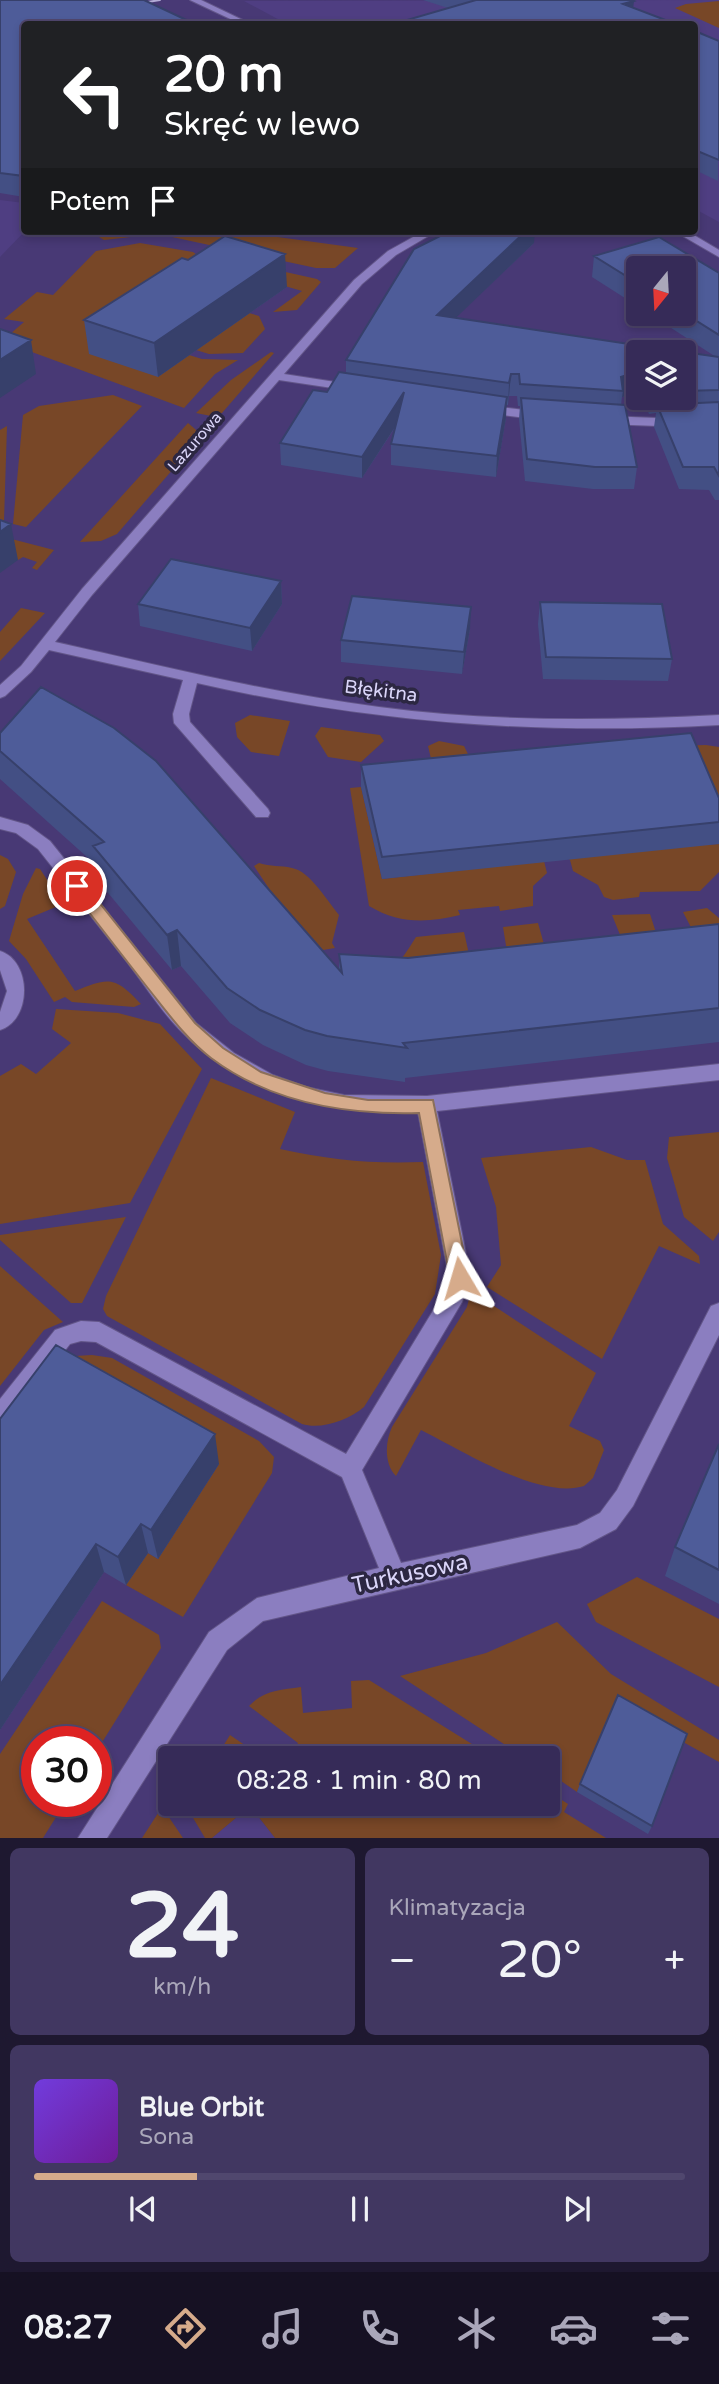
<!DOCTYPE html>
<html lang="pl">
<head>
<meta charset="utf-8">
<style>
  body { margin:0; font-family:"Varela Round",sans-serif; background:#413761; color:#f1f3f6; height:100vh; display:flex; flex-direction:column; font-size:26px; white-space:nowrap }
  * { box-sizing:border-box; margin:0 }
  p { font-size:23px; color:#aaa7ba }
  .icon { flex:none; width:38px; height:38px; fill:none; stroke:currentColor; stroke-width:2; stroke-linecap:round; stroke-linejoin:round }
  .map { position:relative; height:1838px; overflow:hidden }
  .drawer { display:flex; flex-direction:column; gap:10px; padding:10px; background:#1e1830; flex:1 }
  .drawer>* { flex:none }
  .guide { position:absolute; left:21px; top:21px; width:677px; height:214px; border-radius:7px; box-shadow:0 4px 10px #0003,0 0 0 2px #50476e; background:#202124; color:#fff; overflow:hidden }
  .needle { width:46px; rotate:198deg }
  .buttons { position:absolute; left:626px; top:256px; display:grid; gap:14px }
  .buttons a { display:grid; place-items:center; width:70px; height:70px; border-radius:7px; background:#362b58; box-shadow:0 4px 10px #0003,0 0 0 2px #50476e; font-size:35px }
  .speed { position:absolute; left:21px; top:1726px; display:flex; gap:14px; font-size:35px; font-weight:700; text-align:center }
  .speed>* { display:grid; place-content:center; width:91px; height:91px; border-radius:50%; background:#362b58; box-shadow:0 4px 10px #0003,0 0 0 2px #50476e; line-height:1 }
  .speed .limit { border:10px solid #d22; background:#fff; color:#111 }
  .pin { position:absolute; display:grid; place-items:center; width:60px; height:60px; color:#fff; margin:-30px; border:4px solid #fff; border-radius:50%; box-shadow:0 2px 7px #0007 }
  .me { position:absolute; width:77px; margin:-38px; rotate:353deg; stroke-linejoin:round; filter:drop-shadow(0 0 5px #0008) }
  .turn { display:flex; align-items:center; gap:24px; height:147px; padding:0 28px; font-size:32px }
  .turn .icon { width:91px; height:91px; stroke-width:2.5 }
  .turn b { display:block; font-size:49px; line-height:60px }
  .then { display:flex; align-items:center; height:66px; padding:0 28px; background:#0003; gap:14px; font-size:26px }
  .big { font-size:52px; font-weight:600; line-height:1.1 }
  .drawer .tile { flex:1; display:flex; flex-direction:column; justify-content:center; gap:10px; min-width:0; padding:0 24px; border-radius:10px; background:#413761 }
  .drawer .dial { align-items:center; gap:0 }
  .dial b { font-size:91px; line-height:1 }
  .song { display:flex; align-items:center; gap:21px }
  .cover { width:84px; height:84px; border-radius:10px; background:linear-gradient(135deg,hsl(260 70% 55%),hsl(280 70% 35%)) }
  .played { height:7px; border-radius:4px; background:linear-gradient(90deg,#d6ab8b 25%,#50476e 25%) }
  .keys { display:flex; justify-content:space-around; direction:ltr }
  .heat { display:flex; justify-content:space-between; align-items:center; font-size:38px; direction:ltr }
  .drawer .tiles { flex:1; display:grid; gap:10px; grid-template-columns:1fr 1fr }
  .tile:last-child { grid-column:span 2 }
  .trip { position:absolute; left:158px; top:1746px; width:402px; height:70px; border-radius:7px; background:#362b58; box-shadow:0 4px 10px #0003,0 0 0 2px #50476e; font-weight:600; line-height:70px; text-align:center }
  .tab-bar { display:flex; height:112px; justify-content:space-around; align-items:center; background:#161123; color:#aaa7ba }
  .tab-bar .icon { width:49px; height:49px }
  .tab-bar .on { color:#d6ab8b }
  .tab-bar b { font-size:32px; color:#f1f3f6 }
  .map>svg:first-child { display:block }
</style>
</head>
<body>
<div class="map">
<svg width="719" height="1838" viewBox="0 0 719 1838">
  <rect width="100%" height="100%" fill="#483975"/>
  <!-- built -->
  <path fill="#4f3e82" d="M719,0V222L695,209V24H287L244,1Z
    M0,200L24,203L25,231L0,257Z
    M250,1806L275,1838H212Z"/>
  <!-- green -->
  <path fill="#784727" d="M719,1V28L675,8L686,4Z
    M89,231H233L358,248L335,268H316L158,234L104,240Z
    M140,243L193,252L200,257L189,355L202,359L238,360L215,374L184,408L2,341L24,322L4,319L37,292L53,295L96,251Z
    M241,262L317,279L321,282L297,310L273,312L302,291L227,269Z
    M249,313L259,316L265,329L243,353L209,354L196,350Z
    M271,352L274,353L222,413L211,416L196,413L231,380Z
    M113,395L142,406L26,527L13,524L23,415L39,406Z
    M188,423L202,435L199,439L117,534L101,541L80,542Z
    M7,426L4,521L0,520V430Z
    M0,536L54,550L37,570L32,568L37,562L23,557L18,560L0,553Z
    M21,608L45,613L0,661V632Z
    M250,715L290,721L279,756L251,752L237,737L235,723Z
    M321,727L380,735L384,741L361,762L328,757L315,736Z
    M439,741L464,746L470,758L436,780L428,746Z
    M706,745L719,747V832L631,747Z
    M361,787L382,879L544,861L547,873L533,886V906L500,911L499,906L458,910L460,915C427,923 399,924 369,906L350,788Z
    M719,844V872L700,891L640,892L639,897L613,900L604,897L598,885L573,871L570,860L562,855Z
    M0,855L8,859L16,872L5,906L0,909Z
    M259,863C271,867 280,865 292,868C310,871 328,902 339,915L332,943L335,948L323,950L270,890L254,866Z
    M36,868L40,869L63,904L27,919L75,991C109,977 115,976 141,1004L134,1007L72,1002L65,997L54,1002L26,959L9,941L23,894Z
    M707,908L719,918V943L627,952L612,915L650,914L659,942L696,937L683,912Z
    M538,923L549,962L503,969L445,971L413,978L363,971L358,966C395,971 398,966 416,937L464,932L471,963L508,958L503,927Z
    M56,1009L118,1013L160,1024L202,1069L130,1203L0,1224V1076L21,1064L36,1074L71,1043L52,1029Z
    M211,1078L295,1112L280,1149C331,1160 371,1164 423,1162L441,1255L435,1294L364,1407C349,1420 321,1430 302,1424L107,1316L103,1309L106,1296Z
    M719,1132V1232L713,1241L684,1217L667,1158L669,1137Z
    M591,1147L627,1160H645L663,1224L699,1256L700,1264L659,1246L602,1359L487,1287L501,1265L496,1207L481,1158Z
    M126,1217L82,1303H71L0,1240V1235Z
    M0,1266L63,1322L44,1330L0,1386Z
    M471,1291L596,1373L569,1426L600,1441L604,1450L593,1478L584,1486C540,1500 461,1450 421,1430L396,1476C384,1464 385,1442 392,1427L467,1307Z
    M92,1355L112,1358L259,1441L274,1457L272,1473L183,1617L126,1585L148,1553L158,1559L219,1464L75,1356Z
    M637,1577L719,1619V1687L596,1622L587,1604Z
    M102,1601L159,1635L161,1648L96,1752V1741H37V1801H66L43,1838H0V1754Z
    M557,1622L611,1674L719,1740V1762L615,1704L577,1792L548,1772V1759H527L400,1676L486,1653Z
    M369,1680L496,1759H289L298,1743L249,1706C264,1690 280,1690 301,1687L303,1713L352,1708L351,1681Z
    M230,1735L265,1759H215Z
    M548,1791L568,1804L564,1812L606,1838H275L250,1806L212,1838H205L186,1806L548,1804Z
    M162,1807L183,1838H142Z"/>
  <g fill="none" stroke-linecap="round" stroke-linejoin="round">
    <!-- minor casing -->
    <g stroke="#625588" stroke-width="2">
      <path id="minor" d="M190,0H201L251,24H241Z
        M424,231H437L396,255L362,284L284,374L355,385L359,386V392L279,380L92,595L55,642C162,666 270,693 379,707C492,722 606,721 719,715V725C538,735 374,723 197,683L189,714L190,722L268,809L270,813L268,817H256L174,723L173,714L183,680L49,650L31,672L5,696L0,698V685L21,666L82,589L354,280L388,251Z
        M674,231H687L719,250V257Z
        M483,405L542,412L548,416L542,420L479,412L477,409Z
        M719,414V422L658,426L605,424L599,420L605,416L658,418Z
        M0,817L28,825L50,841L196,1023L234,1053L273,1075L306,1087L344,1095L427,1096L719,1064V1080L437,1111L471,1278L462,1302L362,1470L401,1563L577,1525L600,1513L617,1490L711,1306L719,1303V1335L633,1506L616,1529L580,1548L263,1621L227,1650L107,1838H78L209,1632L257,1598L379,1568L342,1477L96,1342L81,1341L70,1344L8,1424L0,1427V1399L55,1330L81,1321L99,1322L346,1454L445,1291L449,1278L418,1112C332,1114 245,1096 183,1033C162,1013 145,985 127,962C97,924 68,887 38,849L16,833L0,829Z
        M0,951C32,961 32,1020 0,1030V1012L7,991L0,970Z"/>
    </g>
    <!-- minor -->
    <use href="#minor" fill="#8b7ec0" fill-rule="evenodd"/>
    <!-- tram -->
    <path stroke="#b3acd6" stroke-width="2" d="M129,5L160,0"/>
  </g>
  <!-- wall -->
  <path fill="#434f84" d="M0,0L24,24V197L0,193Z
    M423,0H632L633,8L676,24H400V22L448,8Z
    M695,31L719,41L718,181L695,170Z
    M534,243L456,317L639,352V393L622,397L621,405L637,467L634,489H593L525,481L519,419L520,406H518L517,396H509L508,405H506V418L496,477L391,465V444L396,426L362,478L281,465L280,443L346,373V360Z
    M594,256L719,273V500H715L709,490L679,489L654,427L656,413L649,414L642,397H684V352L716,357L648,313H684L639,268V307L592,277Z
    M287,287L158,377L89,354L84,320Z
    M281,581L282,604L252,651L140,626L138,604Z
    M540,602L672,659L668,681L543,679L538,624Z
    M470,629L462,674L341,662V640Z
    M0,733L339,970V954L408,958L719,924V1042L405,1078V1082L328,1071L306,1065L263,1045L230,1023L181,966L172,970L99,882L97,866L0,779Z
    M361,765L719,798V844L382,879L361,787Z
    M0,1419L219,1464L158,1559L148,1553L126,1585L104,1572L0,1730Z
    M719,1444V1604L665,1576L675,1547Z
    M580,1784L652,1826L648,1834L577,1792Z"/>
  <!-- shaded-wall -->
  <path fill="#37406b" d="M634,1L632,18L623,4Z
    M526,231H535L534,243L437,336V315Z
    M285,254L287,287L158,377L154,343Z
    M31,340L36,374L0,398V360Z
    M639,371V393L622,397L623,391L621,377Z
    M511,374L509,396L508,405L509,383Z
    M404,392V413L362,478V457Z
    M507,397L506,418L496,477L497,456Z
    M11,524L18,560L0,573V532Z
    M281,581L282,604L252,651L250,628Z
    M471,607L470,629L462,674L464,652Z
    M177,930L181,966L172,970L167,935Z
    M215,1434L219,1464L158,1559L151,1530Z
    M141,1524L148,1553L126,1585L118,1557Z
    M96,1544L104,1572L0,1730V1685Z"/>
  <!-- building -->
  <path fill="#4e5c99" stroke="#37406b" stroke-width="2" d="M0,0H144L195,24H24V176L0,173Z
    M475,0H632L634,1L623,4L676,24H406L400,22L476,0Z
    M695,31L719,41V160L695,150Z
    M450,231H526L437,315L682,352H639V371L621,377L623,391L520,384L519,374H511L509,383L346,360L414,249Z
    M225,236L285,254L154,343L84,320L182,258L188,260Z
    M659,237L719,273V335L684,313V268H639V284L594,256Z
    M0,329L31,340L0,360Z
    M684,352L719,357V390L684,391Z
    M339,372L507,397L497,456L391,444L404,392L362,457L280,443L313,390L327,392Z
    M521,398L625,405L637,467H595L527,459Z
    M719,402V476L714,467H683L657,405Z
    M0,520L11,524L0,532Z
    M171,559L281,581L250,628L138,604Z
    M352,596L471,607L464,652L341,640Z
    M540,602L662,604L672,659L546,657Z
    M41,687L114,728L156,761L342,973L339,954L408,958L719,924V1008L403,1043L407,1048L327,1036L305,1030L260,1010L227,988L177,930L167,935L93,846L104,842L0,751V733Z
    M691,733L719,798V822L382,857L361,765Z
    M56,1345L215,1434L151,1530L141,1524L118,1557L96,1544L0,1685V1419Z
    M719,1444V1570L675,1547Z
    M618,1695L687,1734L652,1826L580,1784Z"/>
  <!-- route -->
  <path fill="#d6ab8b" stroke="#8b6f5a" stroke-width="2" d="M77,881L83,882L195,1023L223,1048L261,1072L325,1093L368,1100H433L469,1278L467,1284L460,1286L453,1284L450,1278L419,1113C347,1115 271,1103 211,1058C186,1039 167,1012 147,987C122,955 97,923 72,890L69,886Z"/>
  <g text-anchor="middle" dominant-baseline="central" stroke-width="7" stroke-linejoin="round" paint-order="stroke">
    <!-- far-street labels -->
    <g font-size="16" fill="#dad5f9" stroke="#2c2742">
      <text transform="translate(195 442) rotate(-49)">Lazurowa</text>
    </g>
    <!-- street labels -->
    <g font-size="19" fill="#dad5f9" stroke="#2c2742">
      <text transform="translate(381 691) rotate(7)">Błękitna</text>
    </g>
    <!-- near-street labels -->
    <g font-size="23" fill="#dad5f9" stroke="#2c2742">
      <text transform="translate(410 1574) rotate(-12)">Turkusowa</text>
    </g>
  </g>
</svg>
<div class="buttons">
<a><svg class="needle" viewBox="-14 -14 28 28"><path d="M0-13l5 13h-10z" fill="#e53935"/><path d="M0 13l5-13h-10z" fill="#aaa7ba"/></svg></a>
<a><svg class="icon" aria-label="layers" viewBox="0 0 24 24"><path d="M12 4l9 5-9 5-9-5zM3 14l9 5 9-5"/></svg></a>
</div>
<div class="speed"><div class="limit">30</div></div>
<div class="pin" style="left:77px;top:886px;background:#d93025"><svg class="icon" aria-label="arrive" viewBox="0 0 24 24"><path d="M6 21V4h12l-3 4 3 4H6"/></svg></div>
<svg class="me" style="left:460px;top:1278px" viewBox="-20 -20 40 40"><path d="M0-17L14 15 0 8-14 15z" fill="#d6ab8b" stroke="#fff" stroke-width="4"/></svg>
<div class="trip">08:28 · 1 min · 80 m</div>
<div class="guide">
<div class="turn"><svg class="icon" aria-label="left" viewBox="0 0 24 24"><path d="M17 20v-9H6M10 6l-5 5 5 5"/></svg><div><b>20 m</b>Skręć w lewo</div></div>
<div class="then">Potem<svg class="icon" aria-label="arrive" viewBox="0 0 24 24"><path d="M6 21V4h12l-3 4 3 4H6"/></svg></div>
</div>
</div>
<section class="drawer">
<div class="tiles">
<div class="tile dial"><b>24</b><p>km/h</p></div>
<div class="tile"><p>Klimatyzacja</p>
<div class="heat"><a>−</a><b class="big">20°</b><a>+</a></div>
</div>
<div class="tile">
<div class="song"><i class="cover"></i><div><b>Blue Orbit</b><p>Sona</p></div></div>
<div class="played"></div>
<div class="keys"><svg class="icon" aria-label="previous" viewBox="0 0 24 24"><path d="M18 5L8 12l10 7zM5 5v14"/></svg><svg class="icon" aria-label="pause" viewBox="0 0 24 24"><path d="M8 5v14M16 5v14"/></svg><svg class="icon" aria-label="next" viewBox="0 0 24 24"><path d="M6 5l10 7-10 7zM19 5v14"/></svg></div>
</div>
</div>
</section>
<nav class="tab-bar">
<b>08:27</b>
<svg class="icon on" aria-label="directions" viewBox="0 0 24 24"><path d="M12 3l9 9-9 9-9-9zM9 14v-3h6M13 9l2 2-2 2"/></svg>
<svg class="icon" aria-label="music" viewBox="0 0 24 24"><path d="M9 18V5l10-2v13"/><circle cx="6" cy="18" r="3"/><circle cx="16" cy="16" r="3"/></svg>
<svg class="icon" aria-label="phone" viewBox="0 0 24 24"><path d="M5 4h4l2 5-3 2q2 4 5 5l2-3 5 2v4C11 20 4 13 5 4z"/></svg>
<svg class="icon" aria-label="climate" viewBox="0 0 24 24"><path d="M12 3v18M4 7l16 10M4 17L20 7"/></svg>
<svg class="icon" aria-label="car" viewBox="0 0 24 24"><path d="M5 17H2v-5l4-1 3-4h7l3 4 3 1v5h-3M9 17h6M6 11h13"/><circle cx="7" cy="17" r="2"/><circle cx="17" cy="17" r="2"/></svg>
<svg class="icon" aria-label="filters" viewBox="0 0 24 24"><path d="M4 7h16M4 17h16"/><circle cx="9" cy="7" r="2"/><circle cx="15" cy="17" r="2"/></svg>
</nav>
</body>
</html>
